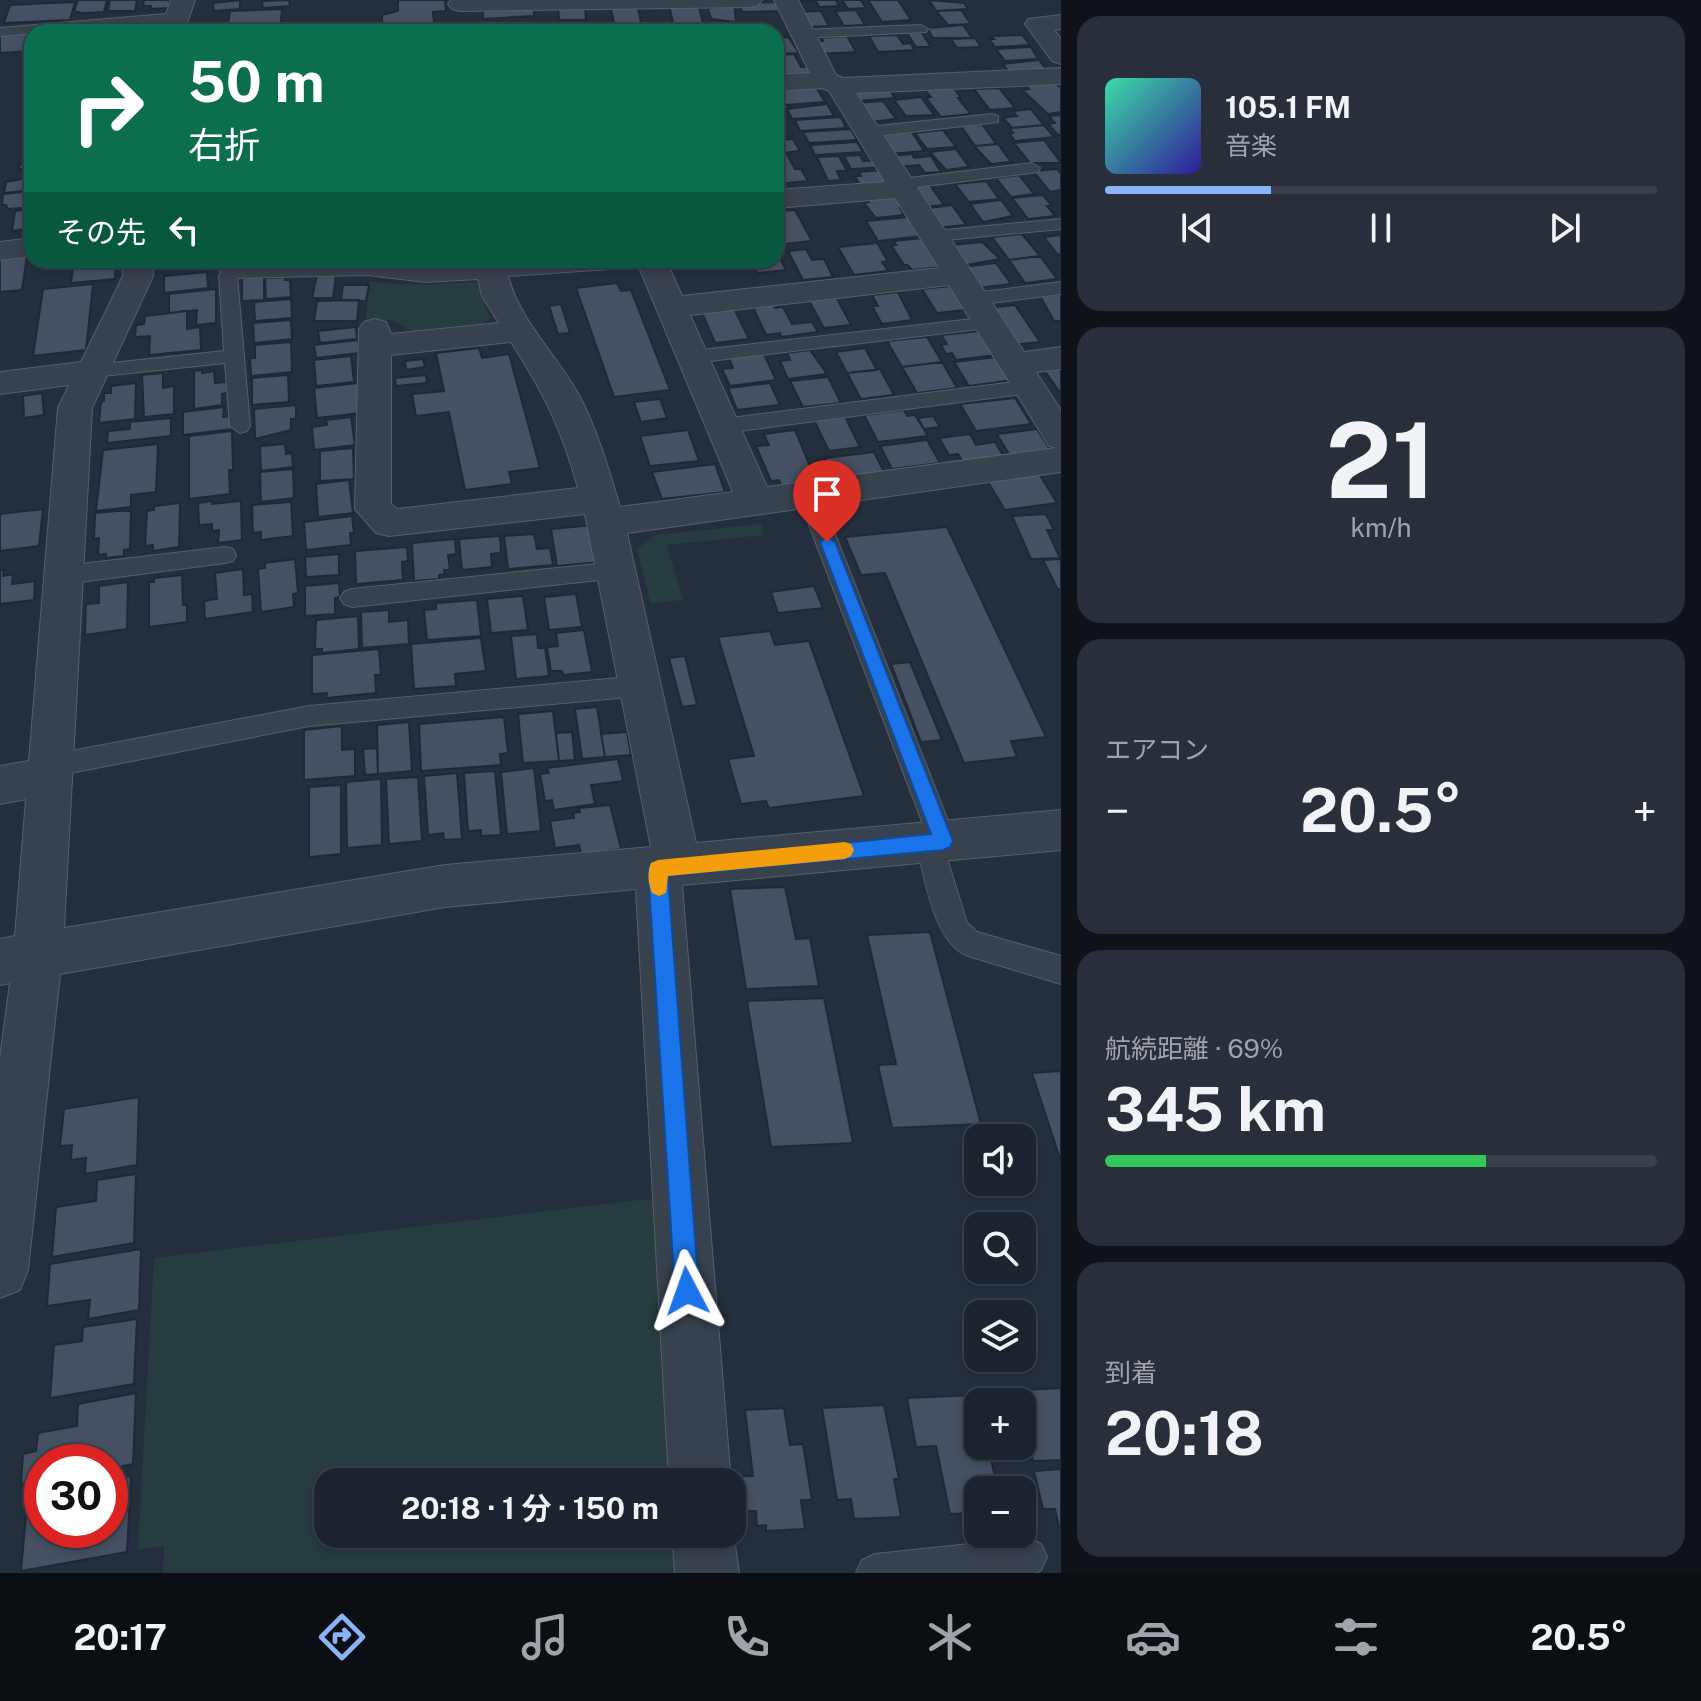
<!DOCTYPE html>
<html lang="ja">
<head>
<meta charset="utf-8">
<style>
  body { margin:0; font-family:"Public Sans","Noto Sans JP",sans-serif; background:#282f3a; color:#f1f3f6; height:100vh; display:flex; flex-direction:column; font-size:30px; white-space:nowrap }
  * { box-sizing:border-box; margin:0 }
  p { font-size:26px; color:#a0a4aa }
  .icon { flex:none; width:44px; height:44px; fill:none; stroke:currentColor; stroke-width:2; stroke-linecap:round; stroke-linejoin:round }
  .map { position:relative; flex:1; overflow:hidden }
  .side { display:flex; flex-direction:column; gap:16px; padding:16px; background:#0f1319; width:640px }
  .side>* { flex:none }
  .hud { position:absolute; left:24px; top:24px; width:760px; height:244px; border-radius:24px; box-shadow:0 4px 12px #0003,0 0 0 2px #39404a; background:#0b6e4f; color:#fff; overflow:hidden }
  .controls { position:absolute; left:964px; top:1124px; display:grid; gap:16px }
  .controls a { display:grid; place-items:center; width:72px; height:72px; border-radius:16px; background:#1b232e; box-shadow:0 4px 12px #0003,0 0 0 2px #39404a; font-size:40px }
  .speed { position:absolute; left:24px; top:1444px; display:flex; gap:16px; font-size:40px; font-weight:700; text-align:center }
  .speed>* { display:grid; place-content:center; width:104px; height:104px; border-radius:50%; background:#1b232e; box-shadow:0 4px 12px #0003,0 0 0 2px #39404a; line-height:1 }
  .speed .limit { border:12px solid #d22; background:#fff; color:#111 }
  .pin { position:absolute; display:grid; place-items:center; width:68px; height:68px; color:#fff; margin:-82px -34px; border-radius:50% 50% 50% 0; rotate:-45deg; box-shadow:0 0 8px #0007 }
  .pin .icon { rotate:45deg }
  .me { position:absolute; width:88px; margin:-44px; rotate:356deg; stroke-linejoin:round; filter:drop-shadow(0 0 6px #0008) }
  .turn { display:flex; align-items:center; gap:28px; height:168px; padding:0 32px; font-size:36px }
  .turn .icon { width:104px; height:104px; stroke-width:2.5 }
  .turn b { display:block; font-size:56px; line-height:68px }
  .then { display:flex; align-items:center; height:76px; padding:0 32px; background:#0003; gap:16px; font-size:30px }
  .big { font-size:60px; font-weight:700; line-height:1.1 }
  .side .tile { flex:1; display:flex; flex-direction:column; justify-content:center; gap:12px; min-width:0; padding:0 28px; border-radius:24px; background:#282f3a }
  .side .dial { align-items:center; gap:0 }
  .dial b { font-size:104px; line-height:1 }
  .song { display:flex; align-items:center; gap:24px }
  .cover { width:96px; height:96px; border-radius:12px; background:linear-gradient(135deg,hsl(160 70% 55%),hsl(250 70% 35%)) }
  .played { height:8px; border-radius:4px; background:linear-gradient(90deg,#8ab4f8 30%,#39404a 30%) }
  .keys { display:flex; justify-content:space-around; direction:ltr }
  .heat { display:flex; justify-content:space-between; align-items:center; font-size:44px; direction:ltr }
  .charge { height:12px; border-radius:6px; background:linear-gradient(90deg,#34c759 69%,#39404a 0) }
  .trip { position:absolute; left:314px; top:1468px; width:432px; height:80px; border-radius:24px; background:#1b232e; box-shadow:0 4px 12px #0003,0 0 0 2px #39404a; font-weight:700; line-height:80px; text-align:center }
  .tabs { display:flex; height:128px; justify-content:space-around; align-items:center; background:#0b0e12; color:#a0a4aa }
  .tabs .icon { width:56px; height:56px }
  .tabs .on { color:#8ab4f8 }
  .tabs b { font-size:36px; color:#f1f3f6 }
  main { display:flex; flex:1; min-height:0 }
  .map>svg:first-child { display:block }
</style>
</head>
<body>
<main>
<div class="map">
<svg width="1061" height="1573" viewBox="0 0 1061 1573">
  <rect width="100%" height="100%" fill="#242f3e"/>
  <!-- green -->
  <path fill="#263c3f" d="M369,282L426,285L476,282L490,318L482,324L411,331L392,320H366Z
    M761,524L764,535L667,545L683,600L651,603L637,550L655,535Z
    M656,1198L673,1482H328V1534H676L678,1573H163L164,1546L138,1550L154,1258Z"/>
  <!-- building -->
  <path fill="#455162" stroke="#1f2835" stroke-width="2" d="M78,0H107L104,12L82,13L74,11Z
    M110,0H137L135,11H108Z
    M144,0H170L169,8L151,9V6H143Z
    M240,0V9L214,11L213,3Z
    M289,0L290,6L263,8L262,1Z
    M398,0H445L446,11L433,12L435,32H382V15L398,11Z
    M797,0H836L839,6L819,7L816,1Z
    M842,0H861L866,8L848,9Z
    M868,0H898L911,20L882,22Z
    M929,0L964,3L968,9L936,11Z
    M75,2L70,20L4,23L10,5Z
    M776,2L779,11L742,12L739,3Z
    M711,3L734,4L736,22L711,19L708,8H712Z
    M698,4L704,26L674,27L669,5Z
    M558,5L585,8L586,20H559Z
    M534,7V16L483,19V8Z
    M611,8H638L641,23H614Z
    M282,9L280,32H227L230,11Z
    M856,10L865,25L844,26L835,11Z
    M961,10L971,24L948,25L936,11Z
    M821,11L829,26L808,27L800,12Z
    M156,21L160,23L161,32H133V24Z
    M478,23H539V32H478Z
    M541,23H577L578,32H542Z
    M963,25L972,38H933L927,28Z
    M605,26H647L648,32H606Z
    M32,32L30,51L0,53V34Z
    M921,32L931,47H916L907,33Z
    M897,35L903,44L911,43L914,50L878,52L869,36Z
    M1022,35L1030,45L995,47L989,39H994L991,36Z
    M847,36L856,52L818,54L811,42L823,41L821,38Z
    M788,37L799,53L776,54V38Z
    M975,38L981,47L957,48L951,39Z
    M1031,47L1038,59L1005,61L996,49Z
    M794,54L801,67L813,66L817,73L784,76L780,70H776V55Z
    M1039,60L1048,72H1009L1003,64Z
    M1053,81L1061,88V112L1048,114L1022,90L1029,89L1025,85Z
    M952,86L961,98H958L971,114L941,117L926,98L931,97L924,89Z
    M816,87L825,102L786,105L778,89Z
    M999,88L1015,108L990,110L974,89Z
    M889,89L895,98L856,101L848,91Z
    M921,97L934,115L906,116L894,100Z
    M883,101L896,119L870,122L857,103Z
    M827,104L834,116L792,119L787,109Z
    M1031,109L1044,125L1012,128L1003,118L1017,116L1013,111Z
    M1061,115V135H1058L1048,124L1055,123L1049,116Z
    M841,117L846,128L800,131L795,120Z
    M982,124L996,144L975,146L961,126Z
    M1044,125L1054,137L1015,141L1009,133H1013L1010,128Z
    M851,129L857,140L809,143L803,132Z
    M943,130L956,147L927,149L915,133Z
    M912,132L924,151L890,154L878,135Z
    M776,136L780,140L793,139L800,151L776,154Z
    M1044,140L1061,163H1030L1014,143Z
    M857,142L863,152L815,155L810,145Z
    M998,144L1011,162L991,164L974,146Z
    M27,147H32V175L23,176L24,169H19L20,164L25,163Z
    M956,149L969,167L946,170L930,152Z
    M787,154L795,169H801L808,181L777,184L780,189H776V155Z
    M912,154L914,158L931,156L941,172L925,173L919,165L899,167L892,156Z
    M860,155L863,161L881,160L886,167L851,169L844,156Z
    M839,156L847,171H837L841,180L828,181L817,157Z
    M1057,169L1061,174V190L1050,192L1033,171Z
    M883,170L891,183L860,185L855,176H861L859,172Z
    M1019,175L1034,194L1011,197L996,178Z
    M32,177V190L4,193L6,182Z
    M986,181L999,199L969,202L955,184Z
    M929,184L944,205L921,207L907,187Z
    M32,191V207L8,209L6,205H2L3,194Z
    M898,195L907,208H900L904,215L876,218L864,203L869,202L866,198Z
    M1043,195L1052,206H1047L1055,216L1028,219L1012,198Z
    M1001,200L1013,216L983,222L970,204Z
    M952,205L966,225L936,228L923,209Z
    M32,209V233H26L27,229L12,231L15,211Z
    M795,210L812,241L776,245V211Z
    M909,217L921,236L878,241L866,221Z
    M1022,234L1040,256L1009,260L992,237Z
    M1061,235V254L1058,255L1044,237Z
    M923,238L941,267L912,270L908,265H904L891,245H896L894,241Z
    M982,242L1000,259L966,265L952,245Z
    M877,243L888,261L882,262L888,271L854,275L838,247Z
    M806,249L812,260L824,259L833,277L803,280L788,251Z
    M777,252L786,270L757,273L755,268L743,270L738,260H776Z
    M27,256L22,290L0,292V258Z
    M1040,256L1057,279L1025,283L1009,260Z
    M74,260H116L115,279L71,283Z
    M996,263L1011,284L977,288L962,267Z
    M207,272L208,288L164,293V276Z
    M317,275H336L333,298H312Z
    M264,276V300L242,301V278Z
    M285,277V280H290L291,297L266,299L265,278Z
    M617,283L621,291L631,290L670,390L614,397L576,288Z
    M93,284L86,350L33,356L43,289Z
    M343,285H369L366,301L341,300Z
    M950,286L965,310L937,313L922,289Z
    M216,289V323L196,325L197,310L169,313V294Z
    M898,292L912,320L882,324L872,306H878L872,295Z
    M1061,294V321H1054L1040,296Z
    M836,297L851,325L824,328L809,301Z
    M291,299L292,318L255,321L254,302Z
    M359,300L357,321H314L317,301Z
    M772,301L775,308L783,307L792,324L812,322L818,332L781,337L780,333L766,335L751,303Z
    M561,304L570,333L558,334L549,306Z
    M1015,305L1040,342L1011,345L986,308Z
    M733,306L749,339L715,343L701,310Z
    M187,311V329L200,327L201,350L149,355L150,336L135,337L136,325L144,324L145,316Z
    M291,320L292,339L254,343L253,323Z
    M356,327L357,339L320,343L318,331Z
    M980,331L995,355L956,360L952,353L946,354L941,345L947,344L941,335Z
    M927,337L942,362L902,367L887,341Z
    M358,340L359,353L316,358L314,345Z
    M291,342L292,372L251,376L250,358H255V345Z
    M479,348L482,358L509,354L540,468L509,472L512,484L465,490L449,412L416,416L412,394L444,391L436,353Z
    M865,348L877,370L847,373L836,352Z
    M810,350L827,374L788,379L780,361L790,360L787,353Z
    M764,354L776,380L730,386L722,369L733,368L729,358Z
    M351,356L354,382L316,386L314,360Z
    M997,357L1012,380L969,386L954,362Z
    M423,359L425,367L406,370L405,361Z
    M942,362L957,388L917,393L902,367Z
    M1061,364V394L1042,367Z
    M880,369L894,395L861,399L847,373Z
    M202,370V373L214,371L215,383L227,382V393L222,394V405L194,409V371Z
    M163,373V388L174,386V414L144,417L142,375Z
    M288,375L289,402L252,405V378Z
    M426,375L427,383L396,386L395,378Z
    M828,377L841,403L803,407L790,381Z
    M136,383L135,419L99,423L101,402L104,401V393H111V386Z
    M358,383L361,413L317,418L314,388Z
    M770,383L780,405L737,410L728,388Z
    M42,393L44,415L24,418L23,396Z
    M1015,398L1031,424L976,431L960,404Z
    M660,399L667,418L641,422L634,402Z
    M296,405V419H291V430L255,439L254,409Z
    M224,407L223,417L233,416V429L183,435V412Z
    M904,410L907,416L915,415L928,436L878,442L864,415Z
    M933,416L940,427L924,429L918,418Z
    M351,417L355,445L314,450L312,427L327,425L326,420Z
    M845,417L860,447L829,451L814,420Z
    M171,418V436L107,443L108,431L130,429V422Z
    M1037,429L1051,451L1010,456L997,434Z
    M688,430L699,461L650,466L640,436Z
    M795,430L817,483L782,487L779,480L771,481L756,446L769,445L764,434Z
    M232,431L233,470H229L230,494L189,499V436Z
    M970,434L976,445L995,442L1005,459L964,464L958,454L949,455L939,438Z
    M927,440L940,463L892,469L880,446Z
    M158,444L156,492L131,495V507L96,511L103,450Z
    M285,444L286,454L292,453L293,467L261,471L260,446Z
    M353,448L354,479L320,481V451Z
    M874,452L884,472L834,478L825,458Z
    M715,464L725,492L662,499L652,472Z
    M293,469L294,498L261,502L260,472Z
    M1038,472L1057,503L1005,510L986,479Z
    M349,480L353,513L318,517L316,484Z
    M212,501V504L241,501L242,540L218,543L219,530L212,531V524L199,525L198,503Z
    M291,502L293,536L261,540V532L253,533L252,505Z
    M180,503L179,547L153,551V545L145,546L147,511L154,510V506Z
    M43,509L39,546L0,551V514Z
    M117,511H131L130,549L124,550V556L106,558V554L98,555L99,538L94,539L95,513Z
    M1046,514L1054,530H1047L1060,558L1031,559L1012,516Z
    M352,516L354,533H350L351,545L306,550L304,522Z
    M594,525L601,562L557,566L551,529Z
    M947,527L1046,737L1011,741L1017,757L964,763L885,573L861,575L845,537Z
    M534,534L537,549L550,548L553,565L508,569L504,536Z
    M500,536L501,553L491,554L492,567L462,570L459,539Z
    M455,539L456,554L448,555L450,570H444L445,574L439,575V579L414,581L412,543Z
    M407,547L408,561L402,562L403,580L356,584L355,551Z
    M339,554V575L306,577L305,557Z
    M295,559L298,593L293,594L294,607L261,612L258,569L265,568V563Z
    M1061,559V589L1058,590L1043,560Z
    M243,569L244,595L252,594L253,612L205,619L204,601L217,599L215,573Z
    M0,570H4L3,576L13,574L12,584L35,581L34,600L0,604Z
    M182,575L183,605H187V622L149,627V582H154V578Z
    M128,582L127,629L85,635L86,604L99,603V586Z
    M339,583L340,597L335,598V614L305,616V586Z
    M814,586L823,608L778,613L771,592Z
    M576,594L582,627L549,630L544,597Z
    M523,596L528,630L491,633L487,599Z
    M477,600L481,636L427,640L424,610L436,609V603Z
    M389,610V622L408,620L409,644L362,648L361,612Z
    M358,616L359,649L322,653V649H315L316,620Z
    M584,630L592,672L563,675L562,671H551L547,647L558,646L556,633Z
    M770,631L775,645L809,641L864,796L769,808L766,801L741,804L728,759L754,756L718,637Z
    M537,634L538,648H545L549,676L516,679L511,636Z
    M481,638L486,671L455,674L456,686L414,689L411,644Z
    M379,649L381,675H375L376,693L326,698L327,693L312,694V655Z
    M685,656L697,705L682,707L669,658Z
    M910,662L942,740L921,742L891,664Z
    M597,707L605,757L582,759L575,709Z
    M553,711L559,761L523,763L518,714Z
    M504,717L508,753L500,754L501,765L421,771L419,724Z
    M409,722L412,771L378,774L377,725Z
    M342,726V750L355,749V776L304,780V730Z
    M572,732L575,760L559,761L556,733Z
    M627,732L631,755L605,757L601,734Z
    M377,748L378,774L365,775L363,749Z
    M618,759L623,781L591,785L595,804L554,810L552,800L545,801L540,774L549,773L547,768Z
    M534,768L541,831L507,834L501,772Z
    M495,771L501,835L481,836V830L468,831L464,773Z
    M457,773L462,839L444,840L443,833L428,835L424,776Z
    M418,777L422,841L389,844L386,779Z
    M381,779L382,845L347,848L346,782Z
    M341,785V854L309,857V787Z
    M610,805L621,849L581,854L579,845L555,848L550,821L574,818L573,813L580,812L579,808Z
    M785,887L796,939L810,938L819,986L746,989L730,889Z
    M930,932L981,1124L892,1128L878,1065L896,1064L867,935Z
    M824,998L853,1143L771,1147L747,1001Z
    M1061,1071V1162L1032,1073Z
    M139,1097L137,1165L85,1174L86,1158L71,1160L72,1145L60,1146L64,1109Z
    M136,1174L134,1243L52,1257L56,1207L96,1201L97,1180Z
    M141,1249L139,1310L88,1319L90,1300L47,1306L50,1264Z
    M137,1319L134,1384L50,1398L54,1345L82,1341L83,1327Z
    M1061,1388V1460L1033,1461L1028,1441H1022V1402H995L992,1392Z
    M136,1393L133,1464L110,1469V1462H42V1480L21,1484L23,1454L36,1451L38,1433L77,1426L78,1404Z
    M976,1395L978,1446H988L997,1486H980L978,1513L950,1514L936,1446L916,1447L907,1398Z
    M884,1405L899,1479H894L901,1517L854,1519L851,1499L837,1500L822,1408Z
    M784,1408L790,1445L803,1444L812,1500H801L805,1529L766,1531V1525L757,1526L756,1511H744L740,1476H753L745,1410Z
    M1061,1469V1527H1059L1055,1509H1043L1034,1471Z
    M131,1476L127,1552L21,1571L26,1515L42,1512V1530H110V1479Z"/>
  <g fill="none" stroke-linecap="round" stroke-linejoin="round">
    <!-- lane casing -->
    <g stroke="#565f6c" stroke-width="2">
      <path id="lane" d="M178,13L183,14V20L0,36V28Z
        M921,25L928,29L926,32L801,38L794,34L801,30Z
        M992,114L998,116V122L868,137L860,132L868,127Z
        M1032,163L1040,168L1038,172L901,189L893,184L901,179Z
        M1061,219V229L935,241L926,236L935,231Z
        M234,264L243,269L237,276L250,426L247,431L240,433L230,426L225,363L93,377L86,375L83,371L86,367L93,365L224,351L219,275L228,265Z
        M1061,282V294L975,305L966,299L975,293Z
        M990,317L999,323L997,327L693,363L683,357L693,351Z
        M1030,380L1040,387L1037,392L723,433L713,426L723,419Z
        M809,488L817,491L820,496L956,841L952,849L945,852L967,923L977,932L1061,956V984L968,956C933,943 925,876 916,843L920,835L926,832L798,496L801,491Z
        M225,547L233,549L236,555L233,561L225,563L64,584L56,581L53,575L56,569L64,566Z
        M617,562L625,564L628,570L625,576L617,578L352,607L344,604L340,598L344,592L352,589Z
        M641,676L650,679L653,686L650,693L641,696L309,726L50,777L41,774L37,766L41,758L50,755L309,706Z
        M1028,1538L1041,1544L1047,1557L1041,1570L1035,1573H856L862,1560L875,1554Z"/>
    </g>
    <!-- street casing -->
    <g stroke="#565f6c" stroke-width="2">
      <path id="street" d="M171,0H195L184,32H160Z
        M451,0H762L758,5L750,7L460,11L452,9L448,4Z
        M774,0H798L836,75L843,78L1061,68V84L856,93L1024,352L1061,347V369L1036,372L1061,410V472L627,533L696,843L1061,810V850L682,885L731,1482H669L636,889L445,907L60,974L28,1270L20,1290L0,1298V1058L10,983L0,985V939L15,936L26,799L0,804V766L29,761L58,408L69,385L0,394V372L81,362L123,276L122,260H152L153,276L92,408L64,928L445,865L651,847L585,514L389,536L376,533L355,509L359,329L364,322L375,319L386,322L391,334L499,323L482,296L478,279L426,282L367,275L234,278L223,275L219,269L223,263L233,260H394L426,264L474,260H626L622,266L611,269L508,276C520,322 558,356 580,397C598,432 609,470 620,507L733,492L636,260H666L682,296L939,268L895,198L776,208V190L885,182L829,91L822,88L776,91V75L810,73ZM949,285L1049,446L1056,448L767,487L690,315ZM511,342C544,393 562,430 578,488L397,509L391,504V355Z
        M1061,15V29L1054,30L1061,39V64L1052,61L1025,24L1028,19Z
        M32,238V256L0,260V242Z
        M732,1525L739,1573H675L672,1534H732Z"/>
    </g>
    <!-- lane -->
    <use href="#lane" fill="#38414e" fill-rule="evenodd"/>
    <!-- street -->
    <use href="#street" fill="#38414e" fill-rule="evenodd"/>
  </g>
  <!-- route -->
  <path fill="#1a73e8" stroke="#114b97" stroke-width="2" d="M827,537L835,542L953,841L950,847L943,850L668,876L699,1291L695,1299L687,1303L678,1299L675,1291L648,869L651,863L931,834L820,542Z"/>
  <!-- slow -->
  <path fill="#f59e0b" d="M845,842L851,844L854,850L851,856L845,859L668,876L666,893L659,896L652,893C648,884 647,872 651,863L658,860Z"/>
</svg>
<div class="controls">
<a><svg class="icon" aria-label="sound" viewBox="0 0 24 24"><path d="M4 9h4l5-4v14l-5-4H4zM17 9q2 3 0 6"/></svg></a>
<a><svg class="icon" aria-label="search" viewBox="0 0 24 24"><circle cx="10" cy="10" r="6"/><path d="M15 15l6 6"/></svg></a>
<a><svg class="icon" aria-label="layers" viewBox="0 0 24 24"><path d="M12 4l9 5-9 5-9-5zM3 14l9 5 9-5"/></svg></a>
<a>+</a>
<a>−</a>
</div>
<div class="speed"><div class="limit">30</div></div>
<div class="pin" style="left:827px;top:542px;background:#d93025"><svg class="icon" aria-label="arrive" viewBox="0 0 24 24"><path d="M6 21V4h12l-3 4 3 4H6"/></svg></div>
<svg class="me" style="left:687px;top:1291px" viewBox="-20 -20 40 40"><path d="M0-17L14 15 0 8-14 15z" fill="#1a73e8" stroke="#fff" stroke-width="4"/></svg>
<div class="trip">20:18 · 1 分 · 150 m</div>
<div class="hud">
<div class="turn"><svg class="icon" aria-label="right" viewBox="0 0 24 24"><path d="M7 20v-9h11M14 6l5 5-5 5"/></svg><div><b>50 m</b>右折</div></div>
<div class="then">その先<svg class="icon" aria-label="left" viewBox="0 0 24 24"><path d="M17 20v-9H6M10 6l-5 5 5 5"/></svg></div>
</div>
</div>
<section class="side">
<div class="tile">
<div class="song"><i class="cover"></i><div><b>105.1 FM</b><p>音楽</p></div></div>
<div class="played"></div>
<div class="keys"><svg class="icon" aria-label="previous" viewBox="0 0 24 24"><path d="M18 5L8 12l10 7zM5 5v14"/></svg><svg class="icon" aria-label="pause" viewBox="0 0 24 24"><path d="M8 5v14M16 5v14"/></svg><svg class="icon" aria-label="next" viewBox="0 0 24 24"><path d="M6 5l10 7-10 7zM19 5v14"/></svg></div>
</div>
<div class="tile dial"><b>21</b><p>km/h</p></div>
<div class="tile"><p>エアコン</p>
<div class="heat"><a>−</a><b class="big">20.5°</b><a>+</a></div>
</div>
<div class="tile"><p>航続距離 · 69%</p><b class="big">345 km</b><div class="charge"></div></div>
<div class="tile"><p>到着</p><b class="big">20:18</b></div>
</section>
</main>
<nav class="tabs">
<b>20:17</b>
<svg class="icon on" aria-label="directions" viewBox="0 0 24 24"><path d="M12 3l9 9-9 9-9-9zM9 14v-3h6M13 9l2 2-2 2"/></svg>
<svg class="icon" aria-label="music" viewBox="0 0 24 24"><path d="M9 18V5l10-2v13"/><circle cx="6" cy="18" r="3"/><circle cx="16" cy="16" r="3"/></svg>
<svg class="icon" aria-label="phone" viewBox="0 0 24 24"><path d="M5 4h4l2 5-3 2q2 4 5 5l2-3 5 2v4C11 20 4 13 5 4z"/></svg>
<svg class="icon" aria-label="climate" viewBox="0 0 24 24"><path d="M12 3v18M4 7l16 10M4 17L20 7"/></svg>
<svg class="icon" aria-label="car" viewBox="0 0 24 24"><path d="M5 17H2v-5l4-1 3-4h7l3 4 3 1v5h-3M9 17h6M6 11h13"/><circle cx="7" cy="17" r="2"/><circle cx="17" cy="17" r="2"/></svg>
<svg class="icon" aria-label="filters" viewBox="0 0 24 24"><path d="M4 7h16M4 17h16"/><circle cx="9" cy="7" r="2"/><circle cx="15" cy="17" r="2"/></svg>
<b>20.5°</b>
</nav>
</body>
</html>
